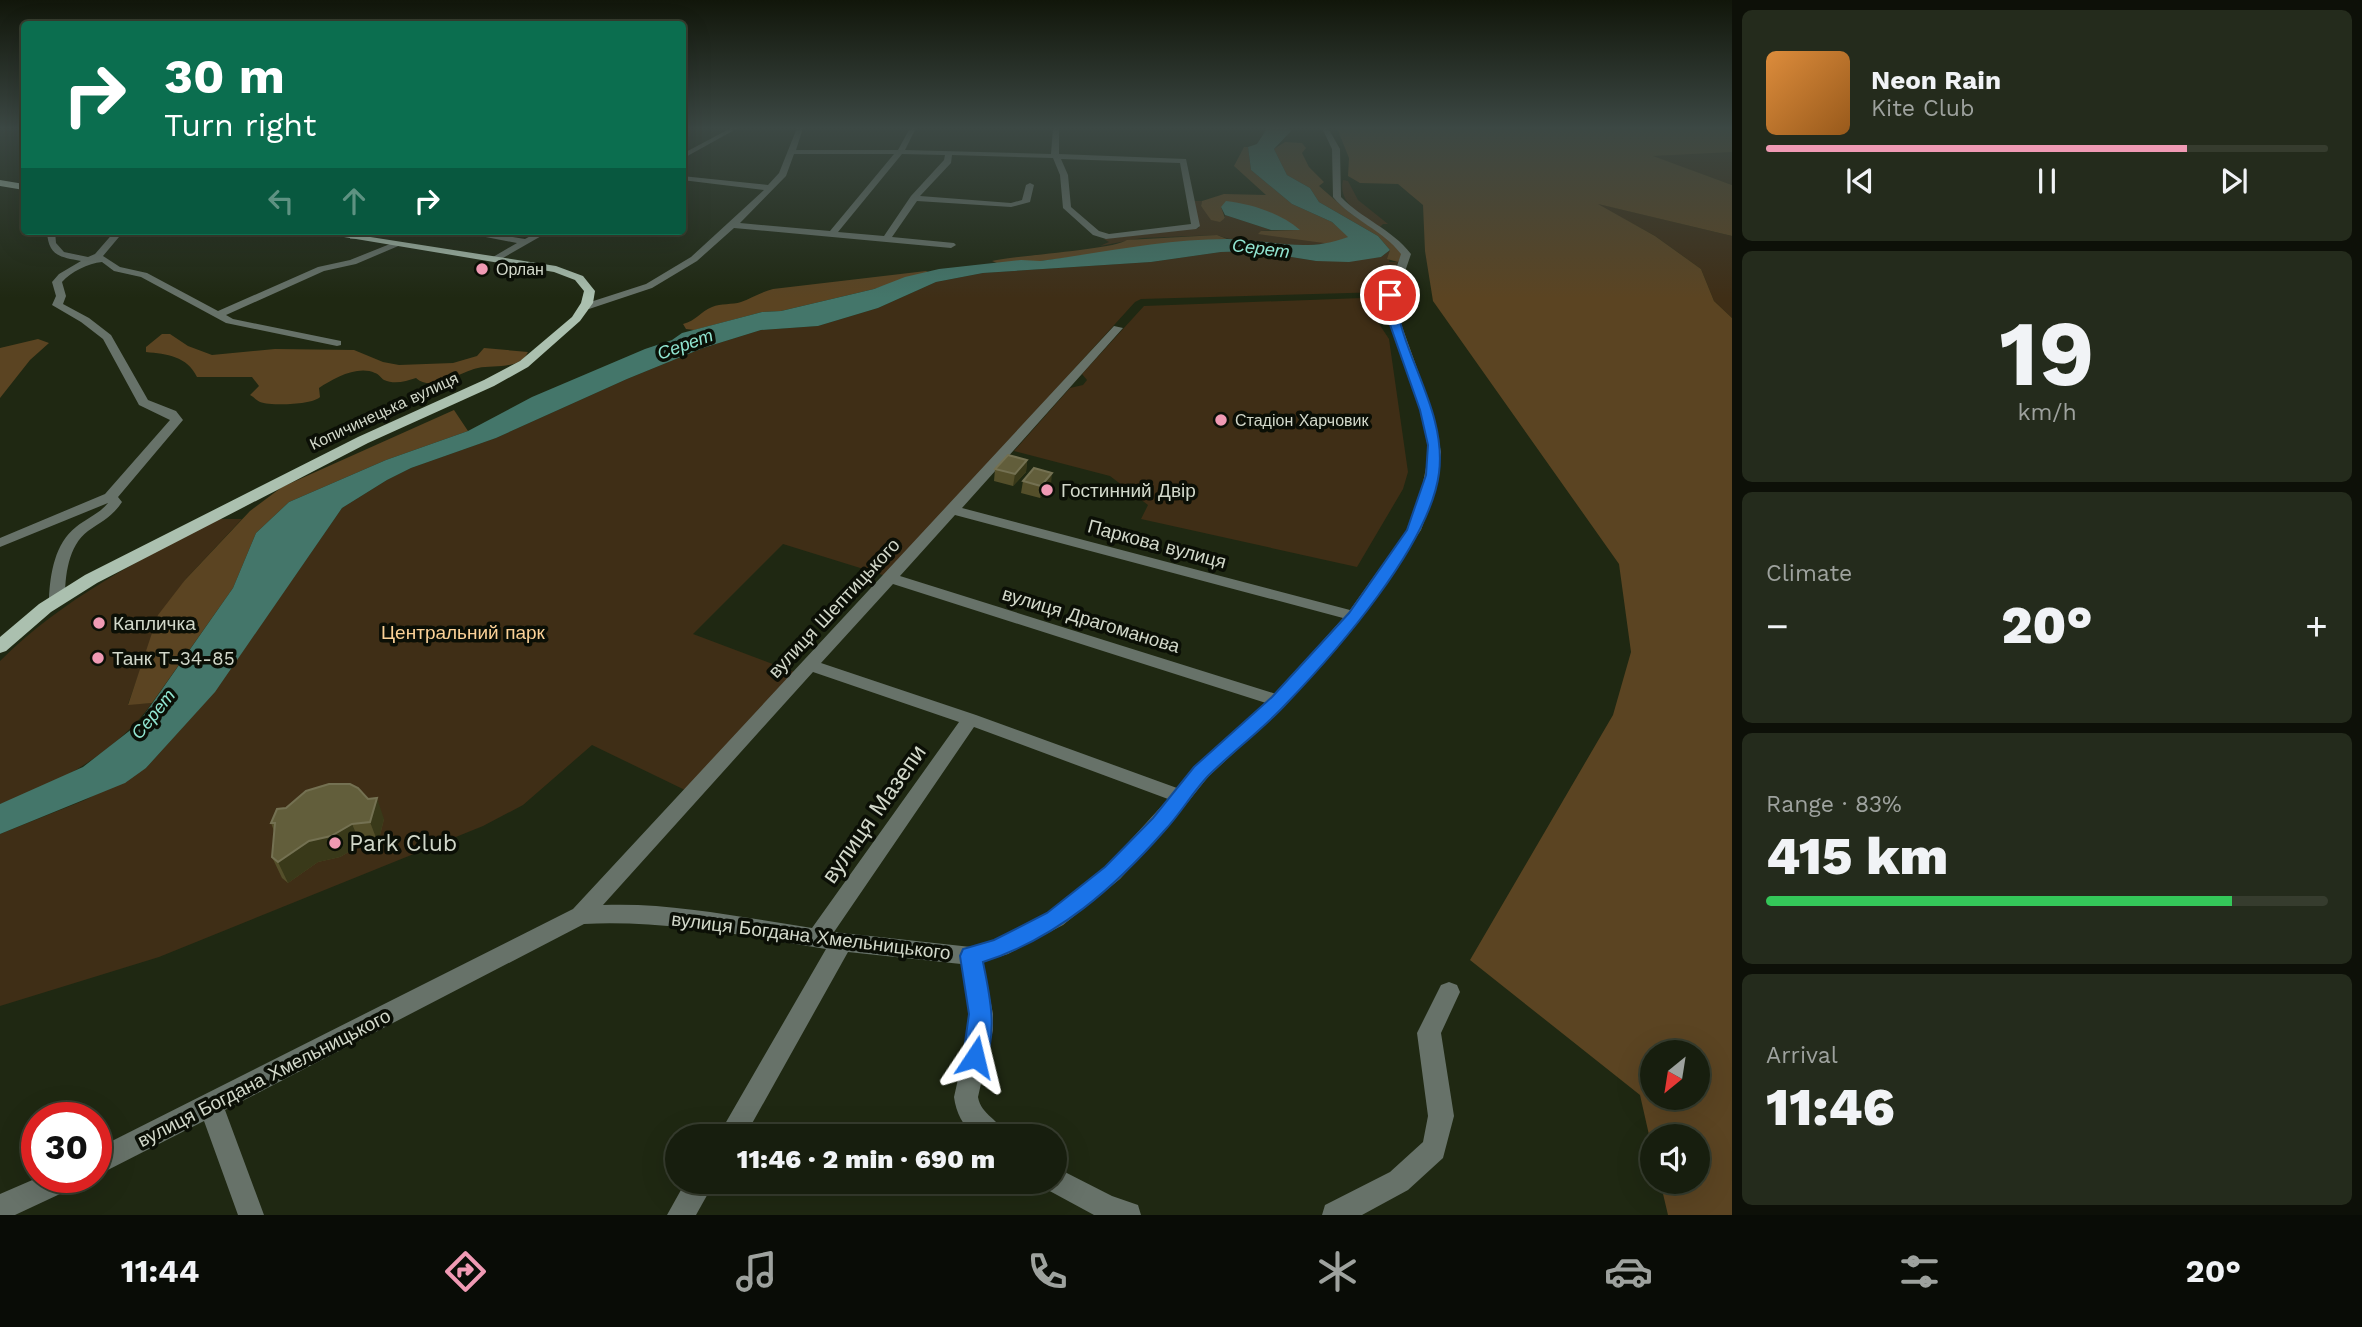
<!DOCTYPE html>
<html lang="en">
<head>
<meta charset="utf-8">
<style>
  body { margin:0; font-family:"Work Sans",sans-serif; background:#242b1c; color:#f1f3f6; height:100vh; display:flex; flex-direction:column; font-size:26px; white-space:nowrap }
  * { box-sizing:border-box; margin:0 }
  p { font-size:23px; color:#9ea29e }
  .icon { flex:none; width:38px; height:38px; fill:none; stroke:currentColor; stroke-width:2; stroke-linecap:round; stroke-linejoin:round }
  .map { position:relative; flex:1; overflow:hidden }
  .details { display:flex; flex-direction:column; gap:10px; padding:10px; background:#0d1008; width:630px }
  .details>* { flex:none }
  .hud { position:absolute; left:21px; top:21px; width:665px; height:214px; border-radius:7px; box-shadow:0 7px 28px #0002,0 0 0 2px #363c2e; background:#0b6e4f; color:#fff; overflow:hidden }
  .needle { width:46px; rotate:210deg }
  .buttons { position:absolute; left:1640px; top:1040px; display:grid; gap:14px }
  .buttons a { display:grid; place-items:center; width:70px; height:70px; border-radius:50%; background:#171e0e; box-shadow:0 7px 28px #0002,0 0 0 2px #363c2e; font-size:35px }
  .speed { position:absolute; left:21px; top:1102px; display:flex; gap:14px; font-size:35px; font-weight:700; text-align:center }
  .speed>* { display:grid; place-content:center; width:91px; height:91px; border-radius:50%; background:#171e0e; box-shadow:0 7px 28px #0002,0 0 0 2px #363c2e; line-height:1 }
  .speed .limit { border:10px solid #d22; background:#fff; color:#111 }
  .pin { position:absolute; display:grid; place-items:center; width:60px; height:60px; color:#fff; margin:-30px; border:4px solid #fff; border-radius:50%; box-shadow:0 2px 7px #0007 }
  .me { position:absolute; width:77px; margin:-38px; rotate:10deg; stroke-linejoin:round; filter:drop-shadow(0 0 5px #0008) }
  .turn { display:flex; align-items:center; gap:24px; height:147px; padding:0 28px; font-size:32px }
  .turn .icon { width:91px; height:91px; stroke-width:2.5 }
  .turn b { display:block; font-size:49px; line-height:60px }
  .lanes { display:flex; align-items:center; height:66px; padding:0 28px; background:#0003; justify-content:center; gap:35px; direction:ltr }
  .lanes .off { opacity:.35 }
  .big { font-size:52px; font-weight:800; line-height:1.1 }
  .details .widget { flex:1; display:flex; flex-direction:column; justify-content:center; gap:10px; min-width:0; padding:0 24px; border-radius:10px; background:#242b1c }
  .details .dial { align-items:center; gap:0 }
  .dial b { font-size:91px; line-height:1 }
  .song { display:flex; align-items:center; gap:21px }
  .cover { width:84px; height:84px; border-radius:10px; background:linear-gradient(135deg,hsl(30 70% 55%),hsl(30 70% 35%)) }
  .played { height:7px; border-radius:4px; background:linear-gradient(90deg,#f09ab4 75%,#363c2e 75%) }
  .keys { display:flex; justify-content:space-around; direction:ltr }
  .heat { display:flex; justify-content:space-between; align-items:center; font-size:38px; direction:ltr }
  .charge { height:10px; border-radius:5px; background:linear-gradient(90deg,#34c759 83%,#363c2e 0) }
  .trip { position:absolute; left:665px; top:1124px; width:402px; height:70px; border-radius:35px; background:#171e0e; box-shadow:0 7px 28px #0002,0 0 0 2px #363c2e; font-weight:800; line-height:70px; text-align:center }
  .menu { display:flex; height:112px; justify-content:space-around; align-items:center; background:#090c06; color:#9ea29e }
  .menu .icon { width:49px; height:49px }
  .menu .selected { color:#f09ab4 }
  .menu b { font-size:32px; color:#f1f3f6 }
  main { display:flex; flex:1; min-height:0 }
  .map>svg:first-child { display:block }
</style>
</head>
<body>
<main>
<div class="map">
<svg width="1732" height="1215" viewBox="0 0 1732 1215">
  <rect width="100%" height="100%" fill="#1f2812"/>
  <!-- green -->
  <path fill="#3f2e16" d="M1722,151L1732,152V185L1651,156Z
    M1343,180L1348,181L1358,200L1388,224H1383L1379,228C1363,216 1337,203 1343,180Z
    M1193,201H1202L1201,206L1208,214L1225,219V215L1271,230L1261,231L1331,244C1294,246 1252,248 1217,235L1142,238L1100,246L1109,242L1104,239L1199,228Z
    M1595,203L1732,236V318L1714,301L1701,269L1655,236Z
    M1390,250L1389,262H1398L1384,292L1141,299L1135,302L886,576L783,544L693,634L797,673L685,790L592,745L523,805L483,826L159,957L0,1006V834L85,800L146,768L215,691L342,508L387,480L411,468L496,438L627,379L703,348L761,330L818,326L878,308L936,282L983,273L1151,262L1221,252L1254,251L1316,261L1381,257Z
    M1362,298L1389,339L1408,472L1403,489L1357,567L1141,519L1148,505L1110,476L1014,451L1070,388L1083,385L1087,380L1082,374L1144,306Z
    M218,519H242L185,580L142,665L128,704L152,703C118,751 56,786 0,804V661C62,599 141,559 218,519Z"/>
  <!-- forest -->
  <path fill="#5b4422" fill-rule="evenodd" d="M1337,128H1732V152L1653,156L1732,185V236L1598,204L1655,236L1701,269L1714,301L1732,318V1215H1668L1660,1181H1698V1136H1652V1148L1640,1095L1470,960L1613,715L1631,652L1619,564L1433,301L1425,251L1423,205L1398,184L1360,183L1348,176L1349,158ZM1652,1052H1698V1097H1652Z
    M1285,142L1302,143L1306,148L1302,153L1309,167L1324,182L1319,186L1350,213L1386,237L1397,246L1402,255L1398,262L1387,259L1390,250L1378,236L1319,202L1310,188L1287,175L1274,149Z
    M1244,147H1248L1251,170L1292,204L1332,222L1349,237L1331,244L1258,234L1261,231L1298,230L1221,207L1225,218L1220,222L1211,220L1201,206L1202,201L1224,194L1266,195L1234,166Z
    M1217,235L1227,239L1040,261L997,263L992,261C1018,255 1112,250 1127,240Z
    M926,271L928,272L874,289L781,311L762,312L694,330L686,329L683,324C696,321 700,312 712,307C721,303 732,305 741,302C752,298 761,292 773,289Z
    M162,334H170L188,346L212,355L275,349L354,350L383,362L399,365L453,363L477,356L484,348L528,352C520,370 493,365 478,368C462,371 432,393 416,378C406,381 395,385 384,380C381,378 379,374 375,373C357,365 333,379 319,388L320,397C312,405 271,406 260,402C256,400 254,397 250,395L259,386L252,377H197C187,356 167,354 146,352V347Z
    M38,339L49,343L30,360L0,398V348Z
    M454,410L468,431L386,460L289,502L256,533L233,588L152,703L128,705L158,615L185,580L250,511L282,487Z"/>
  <!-- water -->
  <path fill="#44766a" d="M1265,128H1289L1291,131L1274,149L1287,175L1310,188L1319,202L1378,236L1390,250L1381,257L1349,262L1316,261L1254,251L1221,252L1151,262L983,273L936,282L878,308L818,326L761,330L703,348L627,379L496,438L411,468L387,480L342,508L215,692L146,768L125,783L0,834V804L83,767L137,725L233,588L256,533L289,502L386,460L468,431L532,397L645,349L672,340L682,333L762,312L781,311L874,289L905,277L939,269L1021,260L1040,261C1100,253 1166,239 1226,239C1270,239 1304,254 1348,237L1332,222L1292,204L1251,170L1248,147L1257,144L1266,130Z
    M1226,201C1252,204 1280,213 1300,230H1271L1225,215L1221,207Z"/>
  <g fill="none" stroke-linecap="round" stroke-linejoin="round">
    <!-- minor -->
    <path fill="#677269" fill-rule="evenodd" d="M731,128H738L682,159V154Z
      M797,128H803L796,150H898L910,128H916L905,150L1051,154L1053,128H1059V154L1186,159L1200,226L1196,229L1106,239L1093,235L1063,208L1060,175L1053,158L952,155L951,163L920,196L1011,203L1022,200L1026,185L1030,183L1034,185L1030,202L1011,207L917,201L892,237L954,243L956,245L951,248L734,228L697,261L652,288L589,309H581V305L646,284L691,257L764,190L682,180V176L768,185L779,173ZM794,154H894L830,231L740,223L786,176ZM902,154L945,155L944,160L911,196L884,236L838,232ZM1061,159L1180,163L1191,224L1109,234L1099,231L1071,207L1068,175Z
      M1322,128H1328L1340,149L1341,197C1362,219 1392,229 1411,254L1394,304L1432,410L1441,452L1436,488L1421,530L1360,619L1285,705L1208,777L1167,828L1120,879L1063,925L1008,954L983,962L993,1014V1030L978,1097C981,1115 1000,1120 1007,1136H974C963,1125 956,1113 954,1097L969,1030V1014L961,964L848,952L745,1136H718L826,949C746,936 665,920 584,924L225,1110L264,1215H238L204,1121L96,1176V1149L573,909L1114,326L1123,328L962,508L1350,610L1407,530L1422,488L1429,452L1420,410L1384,304L1401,254C1383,230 1352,220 1333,197L1332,149ZM955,515L1343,618L1276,694L900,576ZM893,584L1266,703L1194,767L1177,788L976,715L821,663ZM813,672L959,722L812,928C744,918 672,902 603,905ZM974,727L1168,799L1106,867L1080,889L1047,913L994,940L971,947L834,932Z
      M47,231H55L56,243L64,252L88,257L95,254L115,231H124L103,256L120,267L147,273L218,311L318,267L350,260L395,242L403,244L356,264L324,271L226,315L233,319L341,341V345L337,346L226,323L141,277L114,271L102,262C88,263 71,272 62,282L66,296L63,304L89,318L111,335L148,400L176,411L183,420L118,497L122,502C113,516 101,522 88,531C68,546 65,576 65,599L57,604L49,599C50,574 55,543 76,527C87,518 99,514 108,503L0,547V538L105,494L170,420L139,405L103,339L81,322L52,305L56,296L52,282L59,274L81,261C60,257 48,256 47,231Z
      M359,231H370L356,239H350V235Z
      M455,231H475L525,239L540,231H550L496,262L493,261V257L517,243Z
      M1449,982L1457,985L1460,992L1441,1033L1454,1116L1443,1158L1408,1190L1362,1215H1322L1325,1205L1390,1172L1423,1142L1428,1116L1417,1033L1441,985Z
      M1055,1167L1112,1196L1138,1205L1141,1215H1094L1046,1189L1042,1181H1055Z
      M37,1178H79L75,1187L15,1215H0V1194Z
      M686,1181H715L696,1215H667Z"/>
    <!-- major -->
    <path fill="#abc0af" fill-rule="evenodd" d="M0,180L24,184V190L0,186Z
      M308,231H332L556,266L583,276L595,291L593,303L580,321L528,367L494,386L368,443L97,583L51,612L6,651L0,653V637L39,604L85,575L358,437L484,380L520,361L572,317L581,303L584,291L575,280L554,272Z"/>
  </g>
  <!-- wall -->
  <path fill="#544f2a" d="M1027,460L1026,472L1013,486L994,481L995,469Z
    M1023,481L1051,485L1040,498L1021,493Z
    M286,808L384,819L378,843L361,845L340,857L318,862L288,883L282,878L272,857L274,831L271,823Z"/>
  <!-- shaded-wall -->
  <path fill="#393919" d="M1027,460L1026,472L1013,486L1015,474Z
    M1052,473L1051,485L1040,498L1041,486Z
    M377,798L384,819L378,843L370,822Z
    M352,824L361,845L340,857L318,862L288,883L278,862L309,841Z"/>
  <!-- building -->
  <path fill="#625e3b" stroke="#747152" stroke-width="2" d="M1008,455L1027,460L1015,474L995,469Z
    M1034,468L1052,473L1041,486L1023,481Z
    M329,784H350L358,788L368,799L377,798L370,822L352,824L331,836L309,841L278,862L272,857L275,823H271L277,809L286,808L306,791Z"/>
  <!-- sky -->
  <linearGradient id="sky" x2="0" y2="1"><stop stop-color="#11160a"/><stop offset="0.43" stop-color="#3c4844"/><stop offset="1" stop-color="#3c4844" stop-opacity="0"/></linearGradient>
  <rect width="1732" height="298" fill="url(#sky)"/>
  <!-- route -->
  <path fill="#1a73e8" stroke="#114b97" stroke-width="2" d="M1387,293L1395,295C1401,356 1447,410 1439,473C1430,545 1336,652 1286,704C1262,730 1233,751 1208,776C1192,793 1181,813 1165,830C1115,887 1058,938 983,962C990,996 998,1032 984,1065L975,1068L966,1065L963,1057L969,1014L960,956L963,949L994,940L1047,913L1105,867L1153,818L1194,767L1272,697L1349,613L1407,530L1426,475L1428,445L1420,410L1387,316Z"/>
  <!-- markers -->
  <g fill="#f09ab4" stroke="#0b0f06" stroke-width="2.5">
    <circle cx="482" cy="269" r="7"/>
    <circle cx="1221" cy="420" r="7"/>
    <circle cx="1047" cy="490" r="7"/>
    <circle cx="99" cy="623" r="7"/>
    <circle cx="98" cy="658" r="7"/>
    <circle cx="335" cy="843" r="7"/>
  </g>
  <g text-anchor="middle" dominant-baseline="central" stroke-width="7" stroke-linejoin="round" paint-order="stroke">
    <!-- far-poi labels -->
    <g font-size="16" fill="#d2d8ca" stroke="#0b0f06" text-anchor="start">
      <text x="496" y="269">Орлан</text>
      <text x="1235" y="420">Стадіон Харчовик</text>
    </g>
    <!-- far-street labels -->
    <g font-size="16" fill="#d2d8ca" stroke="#0b0f06">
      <text transform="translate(384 411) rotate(-25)">Копичинецька вулиця</text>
    </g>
    <!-- far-water labels -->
    <g font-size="18" font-style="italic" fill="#91e6d2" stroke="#0b0f06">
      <text transform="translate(1261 248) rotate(7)">Серет</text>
      <text transform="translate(685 344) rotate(-20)">Серет</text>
      <text transform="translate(153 714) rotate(-51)">Серет</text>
    </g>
    <!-- poi labels -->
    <g font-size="19" fill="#d2d8ca" stroke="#0b0f06" text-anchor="start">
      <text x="1061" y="490">Гостинний Двір</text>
      <text x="113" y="623">Капличка</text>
      <text x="112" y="658">Танк Т-34-85</text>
    </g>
    <!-- street labels -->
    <g font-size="19" fill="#d2d8ca" stroke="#0b0f06">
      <text transform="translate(1157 544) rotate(15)">Паркова вулиця</text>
      <text transform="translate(834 608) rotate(-47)">вулиця Шептицького</text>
      <text transform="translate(1091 620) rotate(17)">вулиця Драгоманова</text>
      <text transform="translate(811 936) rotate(7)">вулиця Богдана Хмельницького</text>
      <text transform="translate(264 1078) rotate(-27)">вулиця Богдана Хмельницького</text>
    </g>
    <!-- park labels -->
    <g font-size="19" fill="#fbd197" stroke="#0b0f06">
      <text x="463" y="632">Центральний парк</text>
    </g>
    <!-- near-street labels -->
    <g font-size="23" fill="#d2d8ca" stroke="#0b0f06">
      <text transform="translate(874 814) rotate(-55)">вулиця Мазепи</text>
    </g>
    <!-- near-poi labels -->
    <g font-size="23" fill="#d2d8ca" stroke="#0b0f06" text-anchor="start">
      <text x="349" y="843">Park Club</text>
    </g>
  </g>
</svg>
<div class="buttons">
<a><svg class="needle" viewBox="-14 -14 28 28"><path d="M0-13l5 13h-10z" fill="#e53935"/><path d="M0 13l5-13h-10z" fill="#9ea29e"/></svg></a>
<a><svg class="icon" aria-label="sound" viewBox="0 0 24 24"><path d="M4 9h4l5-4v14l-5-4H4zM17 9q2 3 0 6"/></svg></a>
</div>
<div class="speed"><div class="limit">30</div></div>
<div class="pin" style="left:1390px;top:295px;background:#d93025"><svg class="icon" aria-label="arrive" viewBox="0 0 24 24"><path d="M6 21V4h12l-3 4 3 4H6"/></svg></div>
<svg class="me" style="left:975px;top:1057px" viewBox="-20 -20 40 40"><path d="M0-17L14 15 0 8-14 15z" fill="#1a73e8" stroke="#fff" stroke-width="4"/></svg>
<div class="trip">11:46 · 2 min · 690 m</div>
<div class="hud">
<div class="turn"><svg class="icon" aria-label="right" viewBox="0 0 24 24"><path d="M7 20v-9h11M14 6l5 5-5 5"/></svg><div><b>30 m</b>Turn right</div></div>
<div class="lanes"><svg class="icon off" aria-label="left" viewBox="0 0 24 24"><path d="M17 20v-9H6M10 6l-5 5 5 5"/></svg><svg class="icon off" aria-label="ahead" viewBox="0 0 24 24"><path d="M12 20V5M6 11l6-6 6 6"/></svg><svg class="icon" aria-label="right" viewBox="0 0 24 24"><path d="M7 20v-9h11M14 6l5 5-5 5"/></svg></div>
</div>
</div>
<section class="details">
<div class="widget">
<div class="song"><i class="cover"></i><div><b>Neon Rain</b><p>Kite Club</p></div></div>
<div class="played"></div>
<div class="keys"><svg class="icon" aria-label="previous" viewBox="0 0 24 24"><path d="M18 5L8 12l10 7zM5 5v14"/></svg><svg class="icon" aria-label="pause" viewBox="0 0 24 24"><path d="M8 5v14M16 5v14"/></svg><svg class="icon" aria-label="next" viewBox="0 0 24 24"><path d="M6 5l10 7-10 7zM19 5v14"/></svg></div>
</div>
<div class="widget dial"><b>19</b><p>km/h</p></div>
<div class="widget"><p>Climate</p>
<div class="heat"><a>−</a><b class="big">20°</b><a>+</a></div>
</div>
<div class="widget"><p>Range · 83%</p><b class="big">415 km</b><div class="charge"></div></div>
<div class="widget"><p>Arrival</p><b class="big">11:46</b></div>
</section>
</main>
<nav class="menu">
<b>11:44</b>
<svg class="icon selected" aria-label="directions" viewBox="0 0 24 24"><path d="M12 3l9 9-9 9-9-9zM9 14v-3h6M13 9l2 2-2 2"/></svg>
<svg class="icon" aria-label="music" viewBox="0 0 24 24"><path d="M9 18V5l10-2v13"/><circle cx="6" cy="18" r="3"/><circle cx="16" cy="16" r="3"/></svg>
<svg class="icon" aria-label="phone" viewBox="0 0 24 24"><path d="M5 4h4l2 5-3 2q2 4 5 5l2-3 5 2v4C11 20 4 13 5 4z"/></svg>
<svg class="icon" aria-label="climate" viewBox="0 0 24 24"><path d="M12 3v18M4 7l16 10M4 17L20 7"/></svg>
<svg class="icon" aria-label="car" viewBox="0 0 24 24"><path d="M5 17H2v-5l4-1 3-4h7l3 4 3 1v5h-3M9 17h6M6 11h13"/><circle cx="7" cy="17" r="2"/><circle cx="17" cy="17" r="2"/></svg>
<svg class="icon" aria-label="filters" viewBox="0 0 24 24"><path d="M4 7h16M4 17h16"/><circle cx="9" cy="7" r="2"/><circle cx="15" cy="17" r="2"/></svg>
<b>20°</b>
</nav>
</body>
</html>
